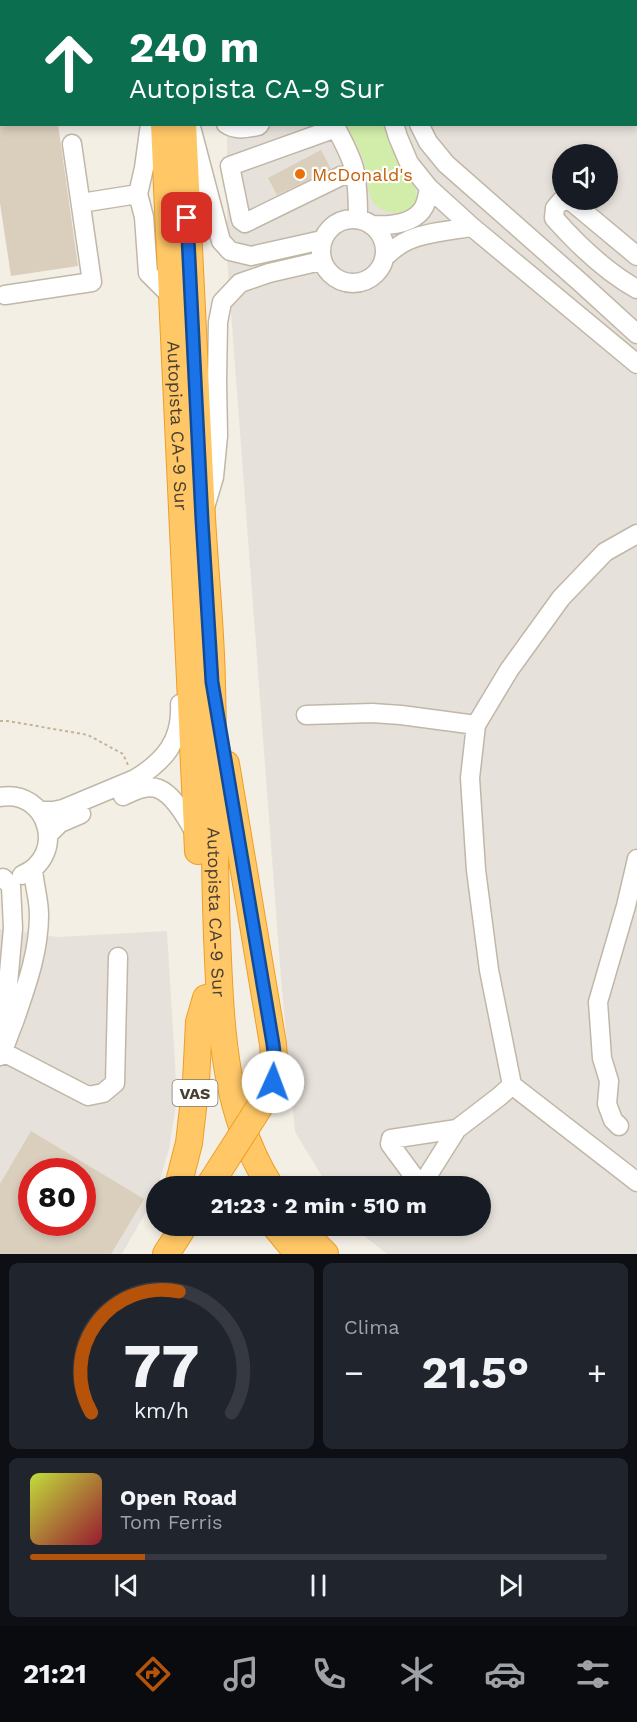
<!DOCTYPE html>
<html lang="es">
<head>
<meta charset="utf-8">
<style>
  body { margin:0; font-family:"Work Sans",sans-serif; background:#20242c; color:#f1f3f6; height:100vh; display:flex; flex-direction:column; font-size:22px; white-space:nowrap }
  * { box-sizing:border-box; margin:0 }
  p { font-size:20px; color:#9ea1a6 }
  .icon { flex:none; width:33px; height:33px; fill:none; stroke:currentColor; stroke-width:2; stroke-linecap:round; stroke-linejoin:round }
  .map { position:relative; height:1254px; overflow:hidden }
  .panel { display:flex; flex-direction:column; gap:9px; padding:9px; background:#0d0f14; flex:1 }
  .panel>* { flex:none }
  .banner { position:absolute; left:0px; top:0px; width:638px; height:126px; box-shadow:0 3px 9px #0003; background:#0b6e4f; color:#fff; overflow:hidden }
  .buttons { position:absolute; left:552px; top:144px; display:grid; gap:12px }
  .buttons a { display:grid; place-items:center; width:66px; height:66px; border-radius:50%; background:#171b24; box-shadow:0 3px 9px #0003; font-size:30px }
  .speed { position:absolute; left:18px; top:1158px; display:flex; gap:12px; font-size:30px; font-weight:700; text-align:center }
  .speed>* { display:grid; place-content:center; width:78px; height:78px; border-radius:50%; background:#171b24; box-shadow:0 3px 9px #0003; line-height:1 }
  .speed .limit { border:9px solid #d22; background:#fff; color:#111 }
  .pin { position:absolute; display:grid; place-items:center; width:51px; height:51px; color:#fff; margin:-26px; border-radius:12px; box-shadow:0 3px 9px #0006 }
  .me { position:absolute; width:66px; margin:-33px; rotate:2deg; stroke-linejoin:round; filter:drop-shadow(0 0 4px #0008) }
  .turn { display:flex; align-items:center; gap:21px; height:126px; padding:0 30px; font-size:27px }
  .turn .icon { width:78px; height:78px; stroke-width:2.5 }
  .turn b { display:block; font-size:42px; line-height:51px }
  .big { font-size:45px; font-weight:700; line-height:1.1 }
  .panel .card { flex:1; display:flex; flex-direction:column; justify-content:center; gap:9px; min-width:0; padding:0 21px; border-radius:9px; background:#20242c }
  .panel .dial { align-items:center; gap:0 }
  .dial svg { height:156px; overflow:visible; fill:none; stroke:#363941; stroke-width:7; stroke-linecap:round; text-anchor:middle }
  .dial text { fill:#f1f3f6; stroke:none }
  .song { display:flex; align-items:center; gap:18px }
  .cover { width:72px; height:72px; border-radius:9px; background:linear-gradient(135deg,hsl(70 70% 55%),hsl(350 70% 35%)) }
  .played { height:6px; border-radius:3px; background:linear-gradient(90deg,#b45309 20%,#363941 20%) }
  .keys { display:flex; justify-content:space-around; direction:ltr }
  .heat { display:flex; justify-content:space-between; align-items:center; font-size:33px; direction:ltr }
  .panel .tiles { flex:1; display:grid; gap:9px; grid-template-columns:1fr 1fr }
  .card:last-child { grid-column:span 2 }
  .trip { position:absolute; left:146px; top:1176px; width:345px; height:60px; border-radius:30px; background:#171b24; box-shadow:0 3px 9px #0003; font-weight:700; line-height:60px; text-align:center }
  .tabs { display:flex; height:96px; justify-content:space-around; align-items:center; background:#090b0e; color:#9ea1a6 }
  .tabs .icon { width:42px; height:42px }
  .tabs .on { color:#b45309 }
  .tabs b { font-size:27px; color:#f1f3f6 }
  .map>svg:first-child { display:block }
</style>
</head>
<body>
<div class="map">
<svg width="637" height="1254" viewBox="0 0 637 1254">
  <rect width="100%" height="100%" fill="#f4efe5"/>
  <!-- industrial -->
  <path fill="#e6e1da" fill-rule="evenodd" d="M227,0H637V1254H387L352,1226H480V1186H328L295,1132L281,978L227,259V125L636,124V2H227ZM562,154H608V200H562Z
    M0,929L58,937L167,931L177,1098L169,1149L158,1186H156V1194L122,1254H0ZM32,1172H82V1222H32Z"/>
  <!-- green -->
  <path fill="#d1eda9" d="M343,125H384C388,136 392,148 397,160C402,170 414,181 416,192C421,214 386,220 373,202C367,194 369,184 367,175C364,155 355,140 343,125Z"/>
  <!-- building -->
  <path fill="#dacebc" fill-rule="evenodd" d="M0,124H58L78,266L11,276L0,203Z
    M321,150L331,169L277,195L268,178Z
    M31,1131L144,1199L111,1254H0V1184ZM32,1172H82V1222H32Z"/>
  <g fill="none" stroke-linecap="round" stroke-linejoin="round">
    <!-- minor casing -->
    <g stroke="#c1b7a7" stroke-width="21">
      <path id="minor" d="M304,2V0
        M403,2V0
        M421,2V0
        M150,124L144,168L138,194L144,217L148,273L172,297
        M226,124C236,131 247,128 258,126L260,124
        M334,124C341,138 350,153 354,168C358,184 358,202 358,219
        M394,124L398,137L409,163L429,188L472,227L637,364
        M419,124L428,142L446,164L580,282L637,334
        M191,127L221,241L230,251L251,256L322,240
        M336,128L230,166L241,220L245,223L341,176L355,174
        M81,203L138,194
        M321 251a32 32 0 1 1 64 0a32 32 0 1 1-64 0Z
        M371,225C389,226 414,225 424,207C427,201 428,194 429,188
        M637,256L571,201H561L555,208L554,218C578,245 606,272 637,289
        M385,257C392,250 399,244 409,240C427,232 453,230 472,227
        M5,295L92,282L72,144
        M206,504L214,477L218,436L217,381L218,322L222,302L240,283L269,273L321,261
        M306,715L372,713L401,715L476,725
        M123,796C134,791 147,784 159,789C174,795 188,820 195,833
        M0,797C48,788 68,856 22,875
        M39,811H53L63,809L135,779C165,761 182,740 180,704
        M48,835L60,823L81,814
        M3,878L11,886L13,928L4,1029
        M3,1052L88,1096L103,1093L115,1083L118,957
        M0,1056C6,1046 9,1033 14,1022C26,987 39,952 39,915C39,899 34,885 33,869
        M512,1085L637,1182
        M619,1126L613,1120L607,1104L609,1081L602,1058L598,1002L626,906L637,859
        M457,1129L391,1139L390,1144L418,1182L423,1183L457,1129L500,1096L512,1085L489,970L476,870L470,778L476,725L509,670L561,598L605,552L637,534"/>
    </g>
    <!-- highway casing -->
    <g stroke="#ee9e26" stroke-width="28">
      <g id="highway">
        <path d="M158,0V2"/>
        <path d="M176,0V2"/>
        <path id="s1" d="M164,124L198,851"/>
        <path id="s2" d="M183,124C189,255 195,386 202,517C205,573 211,628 212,684C214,768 214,853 217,937C221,1025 222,1109 270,1186"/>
        <path d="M226,764L273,1044L275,1071L271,1089"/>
        <path d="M178,1186L189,1143L196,1082L199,1022L206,998"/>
        <path d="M275,1226L298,1254"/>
        <path d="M297,1226L325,1254"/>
        <path d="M166,1254L184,1226"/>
      </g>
    </g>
    <!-- path -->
    <path stroke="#c4b396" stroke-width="2" stroke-dasharray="3 3" stroke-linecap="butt" d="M0,721H8L88,735L123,754L128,765"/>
    <!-- minor -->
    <use href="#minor" stroke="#fff" stroke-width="18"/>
    <!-- highway -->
    <use href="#highway" stroke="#ffc766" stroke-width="26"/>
    <!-- highway-bridge casing -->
    <g stroke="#ee9e26" stroke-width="28" stroke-linecap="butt">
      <path id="highway-bridge" d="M209,1186L271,1089"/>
    </g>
    <!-- highway-bridge -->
    <use href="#highway-bridge" stroke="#ffc766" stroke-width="26"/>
  </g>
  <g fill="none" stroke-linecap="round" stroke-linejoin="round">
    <!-- route casing -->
    <g stroke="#114b97" stroke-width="15">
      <path id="route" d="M187,218L202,520L212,682L273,1044L275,1061L273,1082"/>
    </g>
    <!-- route -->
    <use href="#route" stroke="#1a73e8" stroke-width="10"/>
  </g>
  <!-- markers -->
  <circle fill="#e8710a" stroke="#fff" stroke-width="2" cx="300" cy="174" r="6"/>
  <g text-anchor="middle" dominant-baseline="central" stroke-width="4.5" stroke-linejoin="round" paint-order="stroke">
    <!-- shield labels -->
    <rect fill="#fff" stroke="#7f7971" stroke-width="1.5" x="172.5" y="1080" width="45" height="26" rx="4.5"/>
    <g font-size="16" font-weight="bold" fill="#483f34">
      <text x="195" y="1093">VAS</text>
    </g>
    <!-- food labels -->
    <g font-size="18" fill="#c56008" stroke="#fff" text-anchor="start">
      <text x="312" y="174">McDonald's</text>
    </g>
    <!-- street labels -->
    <g font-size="18" fill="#483f34" stroke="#fff">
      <text stroke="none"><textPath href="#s1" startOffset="302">Autopista CA-9 Sur</textPath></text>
      <text stroke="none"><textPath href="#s2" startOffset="789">Autopista CA-9 Sur</textPath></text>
    </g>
  </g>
</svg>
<div class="buttons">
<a><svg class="icon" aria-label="sound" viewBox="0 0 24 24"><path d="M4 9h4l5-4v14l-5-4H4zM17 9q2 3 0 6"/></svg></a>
</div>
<div class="speed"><div class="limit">80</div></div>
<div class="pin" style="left:187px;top:218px;background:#d93025"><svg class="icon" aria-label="arrive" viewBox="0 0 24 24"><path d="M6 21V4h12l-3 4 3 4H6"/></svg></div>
<svg class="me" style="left:273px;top:1082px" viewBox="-20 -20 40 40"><circle r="19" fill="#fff"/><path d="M0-13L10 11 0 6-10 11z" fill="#1a73e8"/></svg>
<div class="trip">21:23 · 2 min · 510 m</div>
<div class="banner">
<div class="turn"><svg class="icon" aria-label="ahead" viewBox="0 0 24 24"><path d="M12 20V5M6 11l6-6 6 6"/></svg><div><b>240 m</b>Autopista CA-9 Sur</div></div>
</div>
</div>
<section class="panel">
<div class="tiles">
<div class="card dial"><svg viewBox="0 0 100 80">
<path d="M14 69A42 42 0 1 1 86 69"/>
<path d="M14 69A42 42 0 0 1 59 7" stroke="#b45309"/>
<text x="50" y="56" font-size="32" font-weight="700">77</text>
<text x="50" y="72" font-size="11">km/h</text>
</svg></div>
<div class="card"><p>Clima</p>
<div class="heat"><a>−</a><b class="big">21.5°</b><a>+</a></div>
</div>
<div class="card">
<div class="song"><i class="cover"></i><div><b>Open Road</b><p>Tom Ferris</p></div></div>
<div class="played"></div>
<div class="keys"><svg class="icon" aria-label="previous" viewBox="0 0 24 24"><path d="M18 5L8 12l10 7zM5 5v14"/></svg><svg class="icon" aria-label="pause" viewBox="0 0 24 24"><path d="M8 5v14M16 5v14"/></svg><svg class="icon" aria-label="next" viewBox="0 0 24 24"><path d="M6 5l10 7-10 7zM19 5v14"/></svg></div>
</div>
</div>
</section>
<nav class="tabs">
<b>21:21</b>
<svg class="icon on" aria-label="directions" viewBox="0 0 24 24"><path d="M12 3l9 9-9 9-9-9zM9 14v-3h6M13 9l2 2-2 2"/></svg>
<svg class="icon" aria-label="music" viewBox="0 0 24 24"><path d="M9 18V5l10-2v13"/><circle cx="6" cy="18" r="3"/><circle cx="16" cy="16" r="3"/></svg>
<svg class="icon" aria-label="phone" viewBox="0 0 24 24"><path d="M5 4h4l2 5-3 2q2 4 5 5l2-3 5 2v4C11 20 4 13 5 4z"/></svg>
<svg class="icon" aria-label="climate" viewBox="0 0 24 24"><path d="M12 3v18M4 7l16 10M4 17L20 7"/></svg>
<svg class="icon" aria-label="car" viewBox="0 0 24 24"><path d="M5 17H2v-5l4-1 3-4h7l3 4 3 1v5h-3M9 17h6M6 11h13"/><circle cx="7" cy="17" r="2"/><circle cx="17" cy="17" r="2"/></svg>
<svg class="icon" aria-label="filters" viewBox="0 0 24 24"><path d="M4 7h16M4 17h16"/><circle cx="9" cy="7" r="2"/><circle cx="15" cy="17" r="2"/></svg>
</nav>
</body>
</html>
